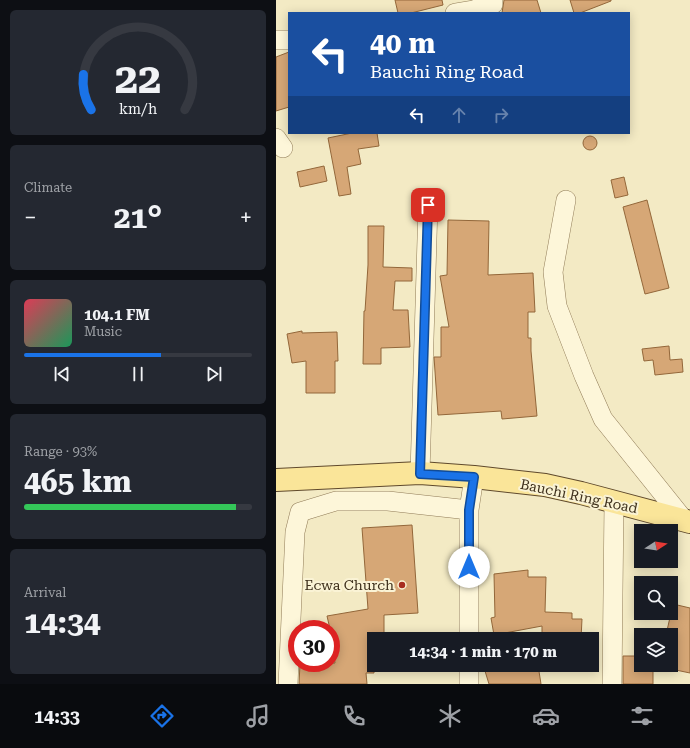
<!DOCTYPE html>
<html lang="en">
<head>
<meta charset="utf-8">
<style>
  body { margin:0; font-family:"Roboto Serif",serif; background:#242831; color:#f1f3f6; height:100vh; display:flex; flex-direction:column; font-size:15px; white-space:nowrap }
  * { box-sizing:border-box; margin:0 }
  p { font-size:13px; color:#9ea1a6 }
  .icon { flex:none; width:22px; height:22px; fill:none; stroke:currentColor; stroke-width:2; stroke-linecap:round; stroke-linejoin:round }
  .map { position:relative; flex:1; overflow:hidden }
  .details { display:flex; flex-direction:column; gap:10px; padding:10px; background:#0d0f14; width:276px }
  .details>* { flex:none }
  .banner { position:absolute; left:12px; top:12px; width:342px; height:122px; border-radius:0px; box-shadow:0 2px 10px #0003; background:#1a4fa0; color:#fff; overflow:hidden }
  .needle { width:26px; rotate:78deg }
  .fabs { position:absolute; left:358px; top:524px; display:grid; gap:8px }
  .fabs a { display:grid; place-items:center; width:44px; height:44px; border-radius:0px; background:#171b24; box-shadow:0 2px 10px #0003; font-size:20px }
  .speed { position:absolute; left:12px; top:620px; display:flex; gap:8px; font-size:20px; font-weight:700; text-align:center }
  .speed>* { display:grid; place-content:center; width:52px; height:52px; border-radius:50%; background:#171b24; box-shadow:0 2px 10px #0003; line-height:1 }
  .speed .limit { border:6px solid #d22; background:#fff; color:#111 }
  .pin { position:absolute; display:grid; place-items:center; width:34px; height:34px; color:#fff; margin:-17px; border-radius:8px; box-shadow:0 2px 6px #0006 }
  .me { position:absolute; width:44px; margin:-22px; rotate:0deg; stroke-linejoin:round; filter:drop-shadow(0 0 3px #0008) }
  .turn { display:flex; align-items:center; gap:14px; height:84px; padding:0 16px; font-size:18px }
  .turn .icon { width:52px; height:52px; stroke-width:2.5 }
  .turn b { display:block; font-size:28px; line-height:34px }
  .lanes { display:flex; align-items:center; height:38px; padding:0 16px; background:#0003; justify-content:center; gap:20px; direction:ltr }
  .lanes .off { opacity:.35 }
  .big { font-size:30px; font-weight:700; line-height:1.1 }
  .details .tile { flex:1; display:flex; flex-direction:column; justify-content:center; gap:6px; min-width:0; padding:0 14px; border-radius:6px; background:#242831 }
  .details .dial { align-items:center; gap:0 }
  .dial svg { height:104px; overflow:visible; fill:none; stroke:#363941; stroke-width:7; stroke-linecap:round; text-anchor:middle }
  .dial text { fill:#f1f3f6; stroke:none }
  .song { display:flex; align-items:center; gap:12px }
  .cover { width:48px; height:48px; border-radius:6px; background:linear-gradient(135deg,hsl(350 70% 55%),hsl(150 70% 35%)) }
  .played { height:4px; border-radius:2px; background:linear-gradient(90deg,#1a73e8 60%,#363941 60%) }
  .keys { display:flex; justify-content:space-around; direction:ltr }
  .heat { display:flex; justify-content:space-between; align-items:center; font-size:22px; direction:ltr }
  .charge { height:6px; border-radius:3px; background:linear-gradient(90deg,#34c759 93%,#363941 0) }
  .trip { position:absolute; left:91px; top:632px; width:232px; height:40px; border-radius:0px; background:#171b24; box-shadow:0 2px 10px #0003; font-weight:700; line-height:40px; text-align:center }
  .tabs { display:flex; height:64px; justify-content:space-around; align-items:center; background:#090b0e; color:#9ea1a6 }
  .tabs .icon { width:28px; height:28px }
  .tabs .selected { color:#1a73e8 }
  .tabs b { font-size:18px; color:#f1f3f6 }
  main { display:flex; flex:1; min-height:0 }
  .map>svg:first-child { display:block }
</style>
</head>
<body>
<main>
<section class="details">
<div class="tile dial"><svg viewBox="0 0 100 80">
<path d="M14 69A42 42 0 1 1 86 69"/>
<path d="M14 69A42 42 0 0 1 8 42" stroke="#1a73e8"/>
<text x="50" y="56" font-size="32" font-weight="700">22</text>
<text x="50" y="72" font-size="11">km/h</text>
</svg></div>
<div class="tile"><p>Climate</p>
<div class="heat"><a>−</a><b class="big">21°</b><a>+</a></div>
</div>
<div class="tile">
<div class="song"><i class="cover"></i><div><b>104.1 FM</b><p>Music</p></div></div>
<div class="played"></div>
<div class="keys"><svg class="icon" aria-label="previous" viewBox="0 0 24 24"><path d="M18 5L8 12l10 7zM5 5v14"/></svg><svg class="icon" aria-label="pause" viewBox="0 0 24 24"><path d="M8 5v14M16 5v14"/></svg><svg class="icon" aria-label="next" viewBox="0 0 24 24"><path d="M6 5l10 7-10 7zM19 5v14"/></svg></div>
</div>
<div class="tile"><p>Range · 93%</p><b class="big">465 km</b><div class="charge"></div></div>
<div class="tile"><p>Arrival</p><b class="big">14:34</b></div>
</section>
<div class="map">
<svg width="414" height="684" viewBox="0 0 414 684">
  <rect width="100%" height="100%" fill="#f3eac4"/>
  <!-- building -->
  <path fill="#d6a776" stroke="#93673a" d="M119,0H166L167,5L135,13H122Z
    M228,0H261L265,13H226Z
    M294,0H335V1L304,13H298Z
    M13,52V107L0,111V57Z
    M76,133H101L103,146L82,149L85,164L71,167L75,194L63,196L52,138Z
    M307 143a7 7 0 1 1 14 0a7 7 0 1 1-14 0Z
    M48,166L51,181L24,187L21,172Z
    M348,177L352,195L339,198L335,180Z
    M371,200L393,288L369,294L347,207Z
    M172,220L213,221L212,275L257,273L259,312H252V338H255V351L261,416L226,419L225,411L162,415L158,357H165V327H173L164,276L171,275Z
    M92,226H108L107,267L136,268V281H119L117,310H132L134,347L105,348V364H87L88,311H89L92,265Z
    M26,331V333L61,332L62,361H59V393H30V361L16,363L11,334Z
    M393,346L394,360L406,359L407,372L379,375L377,360L368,361L366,349Z
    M136,525L142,613L108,615V639H98V673H90L91,684H23L24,664L59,663L55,638V629H54L51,616L92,609L86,528Z
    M252,570V577H270L269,612L296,613V619H306L305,639H266V626L218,635L215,618L219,617L218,574Z
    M397,604L414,608V673L395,669V635H390Z
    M347,656H365V665H377V684H347Z
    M229,665H262L265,684H213L209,671Z"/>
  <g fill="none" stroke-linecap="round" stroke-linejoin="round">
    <!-- street casing -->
    <g stroke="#917c58" stroke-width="20">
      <path id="street" d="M179,13L197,10L217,4V0
        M0,40H13
        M0,138L7,148
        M290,200L277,272L281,306L308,376L327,419L408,520
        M144,473L152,205
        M193,639V510L198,477
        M193,665V684
        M12,684L19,532L24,512L60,501H112L193,510
        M336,684L338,503"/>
    </g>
    <!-- primary casing -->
    <g stroke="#5f492c" stroke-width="24">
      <path id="primary" d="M0,480L144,473L198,477L269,485L305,493L414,522"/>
    </g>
    <!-- street -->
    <use href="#street" stroke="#fdf6d9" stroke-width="19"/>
    <!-- primary -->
    <use href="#primary" stroke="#fae599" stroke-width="22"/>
  </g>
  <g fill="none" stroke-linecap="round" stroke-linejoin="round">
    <!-- route casing -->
    <g stroke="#114b97" stroke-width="10">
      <path id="route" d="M152,205L144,474L198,477L193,510V567"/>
    </g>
    <!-- route -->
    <use href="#route" stroke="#1a73e8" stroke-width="7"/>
  </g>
  <!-- markers -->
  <circle fill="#a82d20" stroke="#faf3d5" stroke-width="1.5" cx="126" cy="585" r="4"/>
  <g text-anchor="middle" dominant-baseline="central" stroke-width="4" stroke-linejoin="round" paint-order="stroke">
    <!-- street labels -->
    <g font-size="14" fill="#3f311d" stroke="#faf3d5">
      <text transform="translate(303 496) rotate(12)">Bauchi Ring Road</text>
    </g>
    <!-- poi labels -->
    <g font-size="14" fill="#3f311d" stroke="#faf3d5" text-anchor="end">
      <text x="118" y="585">Ecwa Church</text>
    </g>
  </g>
</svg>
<div class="fabs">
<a><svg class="needle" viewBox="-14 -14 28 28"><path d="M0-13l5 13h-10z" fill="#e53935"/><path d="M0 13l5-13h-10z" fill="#9ea1a6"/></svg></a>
<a><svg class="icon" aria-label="search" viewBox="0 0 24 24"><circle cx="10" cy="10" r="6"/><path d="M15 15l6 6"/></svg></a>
<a><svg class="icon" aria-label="layers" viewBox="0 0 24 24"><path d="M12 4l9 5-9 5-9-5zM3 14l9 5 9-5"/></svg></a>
</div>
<div class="speed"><div class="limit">30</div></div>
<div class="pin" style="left:152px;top:205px;background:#d93025"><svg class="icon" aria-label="arrive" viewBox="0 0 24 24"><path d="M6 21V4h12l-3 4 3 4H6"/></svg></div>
<svg class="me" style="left:193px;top:567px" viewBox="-20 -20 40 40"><circle r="19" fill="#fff"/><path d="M0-13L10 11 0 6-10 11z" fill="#1a73e8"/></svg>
<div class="trip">14:34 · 1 min · 170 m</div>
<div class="banner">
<div class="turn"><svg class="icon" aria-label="left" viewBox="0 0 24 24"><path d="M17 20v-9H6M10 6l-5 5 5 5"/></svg><div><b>40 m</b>Bauchi Ring Road</div></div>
<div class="lanes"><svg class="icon" aria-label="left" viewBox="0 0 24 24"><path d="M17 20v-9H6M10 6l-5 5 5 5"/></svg><svg class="icon off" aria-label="ahead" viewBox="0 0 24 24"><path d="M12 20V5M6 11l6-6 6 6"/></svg><svg class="icon off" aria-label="right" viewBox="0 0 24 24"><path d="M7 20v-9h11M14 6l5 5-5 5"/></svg></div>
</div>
</div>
</main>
<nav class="tabs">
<b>14:33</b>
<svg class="icon selected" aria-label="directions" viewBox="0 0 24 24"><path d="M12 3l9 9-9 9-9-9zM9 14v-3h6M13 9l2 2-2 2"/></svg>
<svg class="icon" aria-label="music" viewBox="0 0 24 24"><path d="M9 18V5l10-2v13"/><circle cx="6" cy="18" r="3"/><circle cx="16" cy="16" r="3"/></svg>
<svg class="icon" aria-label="phone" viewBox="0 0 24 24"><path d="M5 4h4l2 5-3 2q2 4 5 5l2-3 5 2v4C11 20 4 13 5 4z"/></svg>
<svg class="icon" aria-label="climate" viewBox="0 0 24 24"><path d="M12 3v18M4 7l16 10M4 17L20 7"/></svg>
<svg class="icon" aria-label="car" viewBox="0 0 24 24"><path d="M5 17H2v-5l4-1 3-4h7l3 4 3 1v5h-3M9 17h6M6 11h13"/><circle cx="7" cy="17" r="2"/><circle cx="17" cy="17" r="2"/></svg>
<svg class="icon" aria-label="filters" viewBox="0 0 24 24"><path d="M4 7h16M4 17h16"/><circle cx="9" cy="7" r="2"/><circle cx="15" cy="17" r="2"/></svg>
</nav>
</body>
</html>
